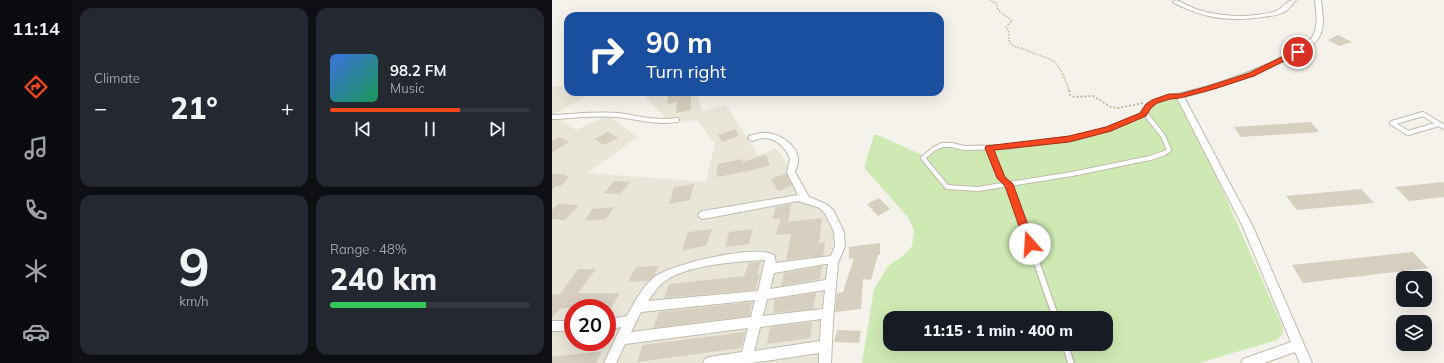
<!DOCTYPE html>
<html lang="en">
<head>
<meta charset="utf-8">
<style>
  body { margin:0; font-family:Mulish,sans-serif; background:#242831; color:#f1f3f6; height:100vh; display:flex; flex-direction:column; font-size:15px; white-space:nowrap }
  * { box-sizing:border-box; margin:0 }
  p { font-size:13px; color:#9ea1a6 }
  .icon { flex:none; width:22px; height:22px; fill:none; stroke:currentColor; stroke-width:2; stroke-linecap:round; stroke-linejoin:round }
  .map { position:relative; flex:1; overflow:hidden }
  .details { display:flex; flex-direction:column; gap:8px; padding:8px; background:#0d0f14; width:480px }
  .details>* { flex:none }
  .hud { position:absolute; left:12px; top:12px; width:380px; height:84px; border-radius:12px; box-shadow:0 4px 16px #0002; background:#1a4fa0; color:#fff; overflow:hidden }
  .controls { position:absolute; left:844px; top:271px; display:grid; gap:8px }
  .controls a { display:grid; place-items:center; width:36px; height:36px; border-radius:8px; background:#171b24; box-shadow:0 4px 16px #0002; font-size:20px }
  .speed { position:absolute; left:12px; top:299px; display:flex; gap:8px; font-size:20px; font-weight:700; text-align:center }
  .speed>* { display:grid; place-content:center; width:52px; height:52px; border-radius:50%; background:#171b24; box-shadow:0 4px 16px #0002; line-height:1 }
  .speed .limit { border:6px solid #d22; background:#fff; color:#111 }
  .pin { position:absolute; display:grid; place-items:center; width:34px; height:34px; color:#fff; margin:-17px; border:2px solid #fff; border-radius:50%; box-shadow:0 1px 4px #0007 }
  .me { position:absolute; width:44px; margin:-22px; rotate:341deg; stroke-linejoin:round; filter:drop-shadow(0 0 3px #0008) }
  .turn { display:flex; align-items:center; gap:14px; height:84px; padding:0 16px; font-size:18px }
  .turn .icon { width:52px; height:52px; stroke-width:2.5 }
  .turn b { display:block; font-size:28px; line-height:34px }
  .big { font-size:30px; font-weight:800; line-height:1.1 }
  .details .tile { flex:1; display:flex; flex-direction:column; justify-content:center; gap:6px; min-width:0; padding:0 14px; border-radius:12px; background:#242831 }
  .details .dial { align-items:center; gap:0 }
  .dial b { font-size:52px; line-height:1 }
  .song { display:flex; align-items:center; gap:12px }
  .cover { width:48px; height:48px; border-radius:6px; background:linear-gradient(135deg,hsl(220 70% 55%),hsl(150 70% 35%)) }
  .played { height:4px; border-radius:2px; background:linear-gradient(90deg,#f8471f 65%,#363941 65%) }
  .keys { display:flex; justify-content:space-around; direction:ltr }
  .heat { display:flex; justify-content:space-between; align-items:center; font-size:22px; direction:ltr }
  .charge { height:6px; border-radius:3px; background:linear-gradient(90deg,#34c759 48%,#363941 0) }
  .details .tiles { flex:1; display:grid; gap:8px; grid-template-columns:repeat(2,1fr) }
  .trip { position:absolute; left:331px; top:311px; width:230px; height:40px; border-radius:12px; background:#171b24; box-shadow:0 4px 16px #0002; font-weight:800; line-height:40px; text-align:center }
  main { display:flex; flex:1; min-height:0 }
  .menu { display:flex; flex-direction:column; width:72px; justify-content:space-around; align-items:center; background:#090b0e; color:#9ea1a6 }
  .menu .icon { width:28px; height:28px }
  .menu .current { color:#f8471f }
  .menu b { font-size:18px; color:#f1f3f6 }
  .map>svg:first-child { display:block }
</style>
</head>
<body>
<main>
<nav class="menu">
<b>11:14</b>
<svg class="icon current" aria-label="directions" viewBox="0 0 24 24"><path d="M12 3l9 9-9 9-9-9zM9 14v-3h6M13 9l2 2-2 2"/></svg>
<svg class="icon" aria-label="music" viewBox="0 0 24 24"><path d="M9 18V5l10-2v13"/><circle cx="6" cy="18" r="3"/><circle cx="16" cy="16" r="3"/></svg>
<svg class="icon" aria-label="phone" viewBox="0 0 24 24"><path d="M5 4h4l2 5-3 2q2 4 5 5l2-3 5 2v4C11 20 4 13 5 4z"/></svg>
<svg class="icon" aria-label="climate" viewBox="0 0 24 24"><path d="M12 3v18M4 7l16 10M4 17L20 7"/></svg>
<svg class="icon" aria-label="car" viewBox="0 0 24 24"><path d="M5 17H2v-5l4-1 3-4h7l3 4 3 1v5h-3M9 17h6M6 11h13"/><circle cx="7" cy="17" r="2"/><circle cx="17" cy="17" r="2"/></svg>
</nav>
<section class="details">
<div class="tiles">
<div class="tile"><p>Climate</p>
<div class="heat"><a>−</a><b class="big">21°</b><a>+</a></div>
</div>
<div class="tile">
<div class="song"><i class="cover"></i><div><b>98.2 FM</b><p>Music</p></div></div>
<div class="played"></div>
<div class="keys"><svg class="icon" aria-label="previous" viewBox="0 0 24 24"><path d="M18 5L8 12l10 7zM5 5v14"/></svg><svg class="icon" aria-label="pause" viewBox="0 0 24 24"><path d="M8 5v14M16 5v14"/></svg><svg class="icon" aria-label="next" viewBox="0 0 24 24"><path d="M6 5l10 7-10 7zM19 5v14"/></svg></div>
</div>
<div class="tile dial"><b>9</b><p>km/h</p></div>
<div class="tile"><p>Range · 48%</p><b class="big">240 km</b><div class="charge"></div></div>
</div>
</section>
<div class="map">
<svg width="892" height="363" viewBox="0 0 892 363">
  <rect width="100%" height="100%" fill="#f5f2eb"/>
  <!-- residential -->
  <path fill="#e9e5d9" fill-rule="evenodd" d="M0,86L16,88V92H41L1,115L24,130L57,115L85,137L36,173L154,182L163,143L145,120L118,123L89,92H144L150,111L174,105L206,155L224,148L282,229L271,363H0ZM21,308H55V342H21Z"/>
  <!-- green -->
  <path fill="#cfe9b4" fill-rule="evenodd" d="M624,97L631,101L731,327V333L725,340L647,363H310L322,289L337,265L351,256L360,246L362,230L355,216L313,169V164L322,135H326L370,155L376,150L387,145L436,150L524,140L591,116L605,102ZM338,318H554V344H338Z"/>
  <!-- building -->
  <path fill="#d7cfc0" d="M786,35L800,42L787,46L776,40Z
    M133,92H139V110L124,113L125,102L115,104L116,95Z
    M759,122L767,132L689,137L682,127Z
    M183,129L187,136L170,142L166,135Z
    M56,132L66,138L52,145L42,139Z
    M7,137L17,142L0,152V141Z
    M214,155L218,165L197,171L164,177L166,164L191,159L190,162Z
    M234,173L240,186L226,191L219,179Z
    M0,174H14L12,176H17L9,186H4L0,190Z
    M62,181L78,182L68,194L52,193Z
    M892,182V197L857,201L843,187Z
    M142,184L138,200L117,204L122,187Z
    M809,189L822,203L745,210L734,196Z
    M327,198L338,209L326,216L315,204Z
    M6,204L27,205L13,220L0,219V210Z
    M239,204L236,222L270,218L267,243L273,242L271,256L234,260L239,234L224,235L229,218L221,219L223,207Z
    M62,207L54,219L33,221L40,209Z
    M160,229L154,246L130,250L136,232Z
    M201,229L197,244L173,247L177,232Z
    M328,243V254L326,255L319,280L311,279L309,309L283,312L285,293L291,292L302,258L297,259V247Z
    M861,252L876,268L751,283L740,265Z
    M209,262L205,274H208L203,290L112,298L117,284L192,276L197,263Z
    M107,266L102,276L96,281L76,282L84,267Z
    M270,266L268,279L229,286L232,273Z
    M26,269H44L26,293H68L59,308H8L0,318V294L7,295Z
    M264,293L261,309L221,313L223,299Z
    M200,302L197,316L101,328L107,312Z
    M260,322L258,338L215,344L218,327Z
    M285,330L309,331L307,343L282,342Z
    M193,332L189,348L85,362L91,345Z
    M50,351L44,363H0V357Z"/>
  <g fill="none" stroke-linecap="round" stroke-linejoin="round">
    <!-- lane-far1 casing -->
    <g stroke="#c1bbad" stroke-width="6">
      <path id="lane-far1" d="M593,113L611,136L617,150L613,153L598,158L520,174L426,189L395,187L371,158L382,149L390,145H400L412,148L455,147L524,138L556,129L588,116L602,102L617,97L628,96
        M871,114L887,124L856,133L840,123Z
        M0,117C21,116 46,113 66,115C88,118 102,123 125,120
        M887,124L892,127
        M437,148L449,178L457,184L466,210"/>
    </g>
    <!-- lane casing -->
    <g stroke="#c1bbad" stroke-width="8">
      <path id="lane" d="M466,209L504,318
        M513,344L519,363"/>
    </g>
    <!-- street casing -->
    <g stroke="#c1bbad" stroke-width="2">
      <path id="street" d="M624,0C632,3 639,8 647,10C668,17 699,18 721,12C733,9 731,0 744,0C741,3 736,10 734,11C726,16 718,16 710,17C675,22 653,18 622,3L621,2Z
        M763,0H769C770,13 774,27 766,39C759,48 748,53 738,58C703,76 670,88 632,97L701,227L760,363H748L743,352L712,363H689L691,359L739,342L691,227L624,96L625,94C664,85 699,73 734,55C743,50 755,46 761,36C767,25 764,12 763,0Z
        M209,133C223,131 245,143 246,159C247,163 244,168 243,172L257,197L274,204L281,210L292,232L293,246L286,263L281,321L279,363H267V353L199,363H151L153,359L157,357L190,352L196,328L73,344L64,363H52L69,327L55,330V320L75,316C82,303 90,288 101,278C118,264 204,244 222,255L224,263L279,256L283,246L282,232L274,215L268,208L262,206L246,201L151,219L148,218L146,215L148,212L151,211L246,195L235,172L238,159C235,149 224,138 212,138C208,138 204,140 200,141L196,138L197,136ZM213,260L206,291L96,301C100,295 104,289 109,284C133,264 183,262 213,260ZM273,264H276L274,280L218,289L222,273ZM273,290L271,309L211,316L215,299ZM203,300L199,317L79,332L89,312ZM269,319L268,341L202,351L208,327Z
        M0,321H21V331H0Z"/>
    </g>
    <!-- path-far1 -->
    <path stroke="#c3b79e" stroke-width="1.5" stroke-dasharray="1.5 1.5" stroke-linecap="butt" d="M438,0L445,4C445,14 455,15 460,21L454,27L457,32V42C463,48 467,47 474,50C480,53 497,58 501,61C508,66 515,83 517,91"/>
    <!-- path -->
    <path stroke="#c3b79e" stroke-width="2" stroke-dasharray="2 2" stroke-linecap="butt" d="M517,90L518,95L523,97L541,96L559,107L566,108L591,103"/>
    <!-- lane-far1 -->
    <use href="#lane-far1" stroke="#fff" stroke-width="4"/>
    <!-- lane -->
    <use href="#lane" stroke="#fff" stroke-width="5.5"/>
    <!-- street -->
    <use href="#street" fill="#fff" fill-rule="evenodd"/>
  </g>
  <!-- route -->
  <path fill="#f8471f" stroke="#a12e14" d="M744,50L750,52L702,76L662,89L628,98L618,99L605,103L599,108L594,116L559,131L517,142L442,150L453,177L461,184L483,244L481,246H474L453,186L445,178L433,148L434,146L517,136L554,127L588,113L594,104L600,100L617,94H628L657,86L697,73Z"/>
</svg>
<div class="controls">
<a><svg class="icon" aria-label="search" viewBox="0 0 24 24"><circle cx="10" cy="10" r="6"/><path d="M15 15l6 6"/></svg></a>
<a><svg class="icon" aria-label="layers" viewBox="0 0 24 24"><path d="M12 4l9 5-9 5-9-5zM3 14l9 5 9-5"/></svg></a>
</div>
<div class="speed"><div class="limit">20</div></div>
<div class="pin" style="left:746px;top:52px;background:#d93025"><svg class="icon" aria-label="arrive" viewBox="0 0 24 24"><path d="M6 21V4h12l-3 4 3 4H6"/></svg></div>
<svg class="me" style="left:478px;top:244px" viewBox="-20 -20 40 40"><circle r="19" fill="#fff"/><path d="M0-13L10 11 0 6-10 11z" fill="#f8471f"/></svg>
<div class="trip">11:15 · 1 min · 400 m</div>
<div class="hud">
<div class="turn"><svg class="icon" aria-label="right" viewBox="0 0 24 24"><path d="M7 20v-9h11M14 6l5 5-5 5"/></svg><div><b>90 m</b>Turn right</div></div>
</div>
</div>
</main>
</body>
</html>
